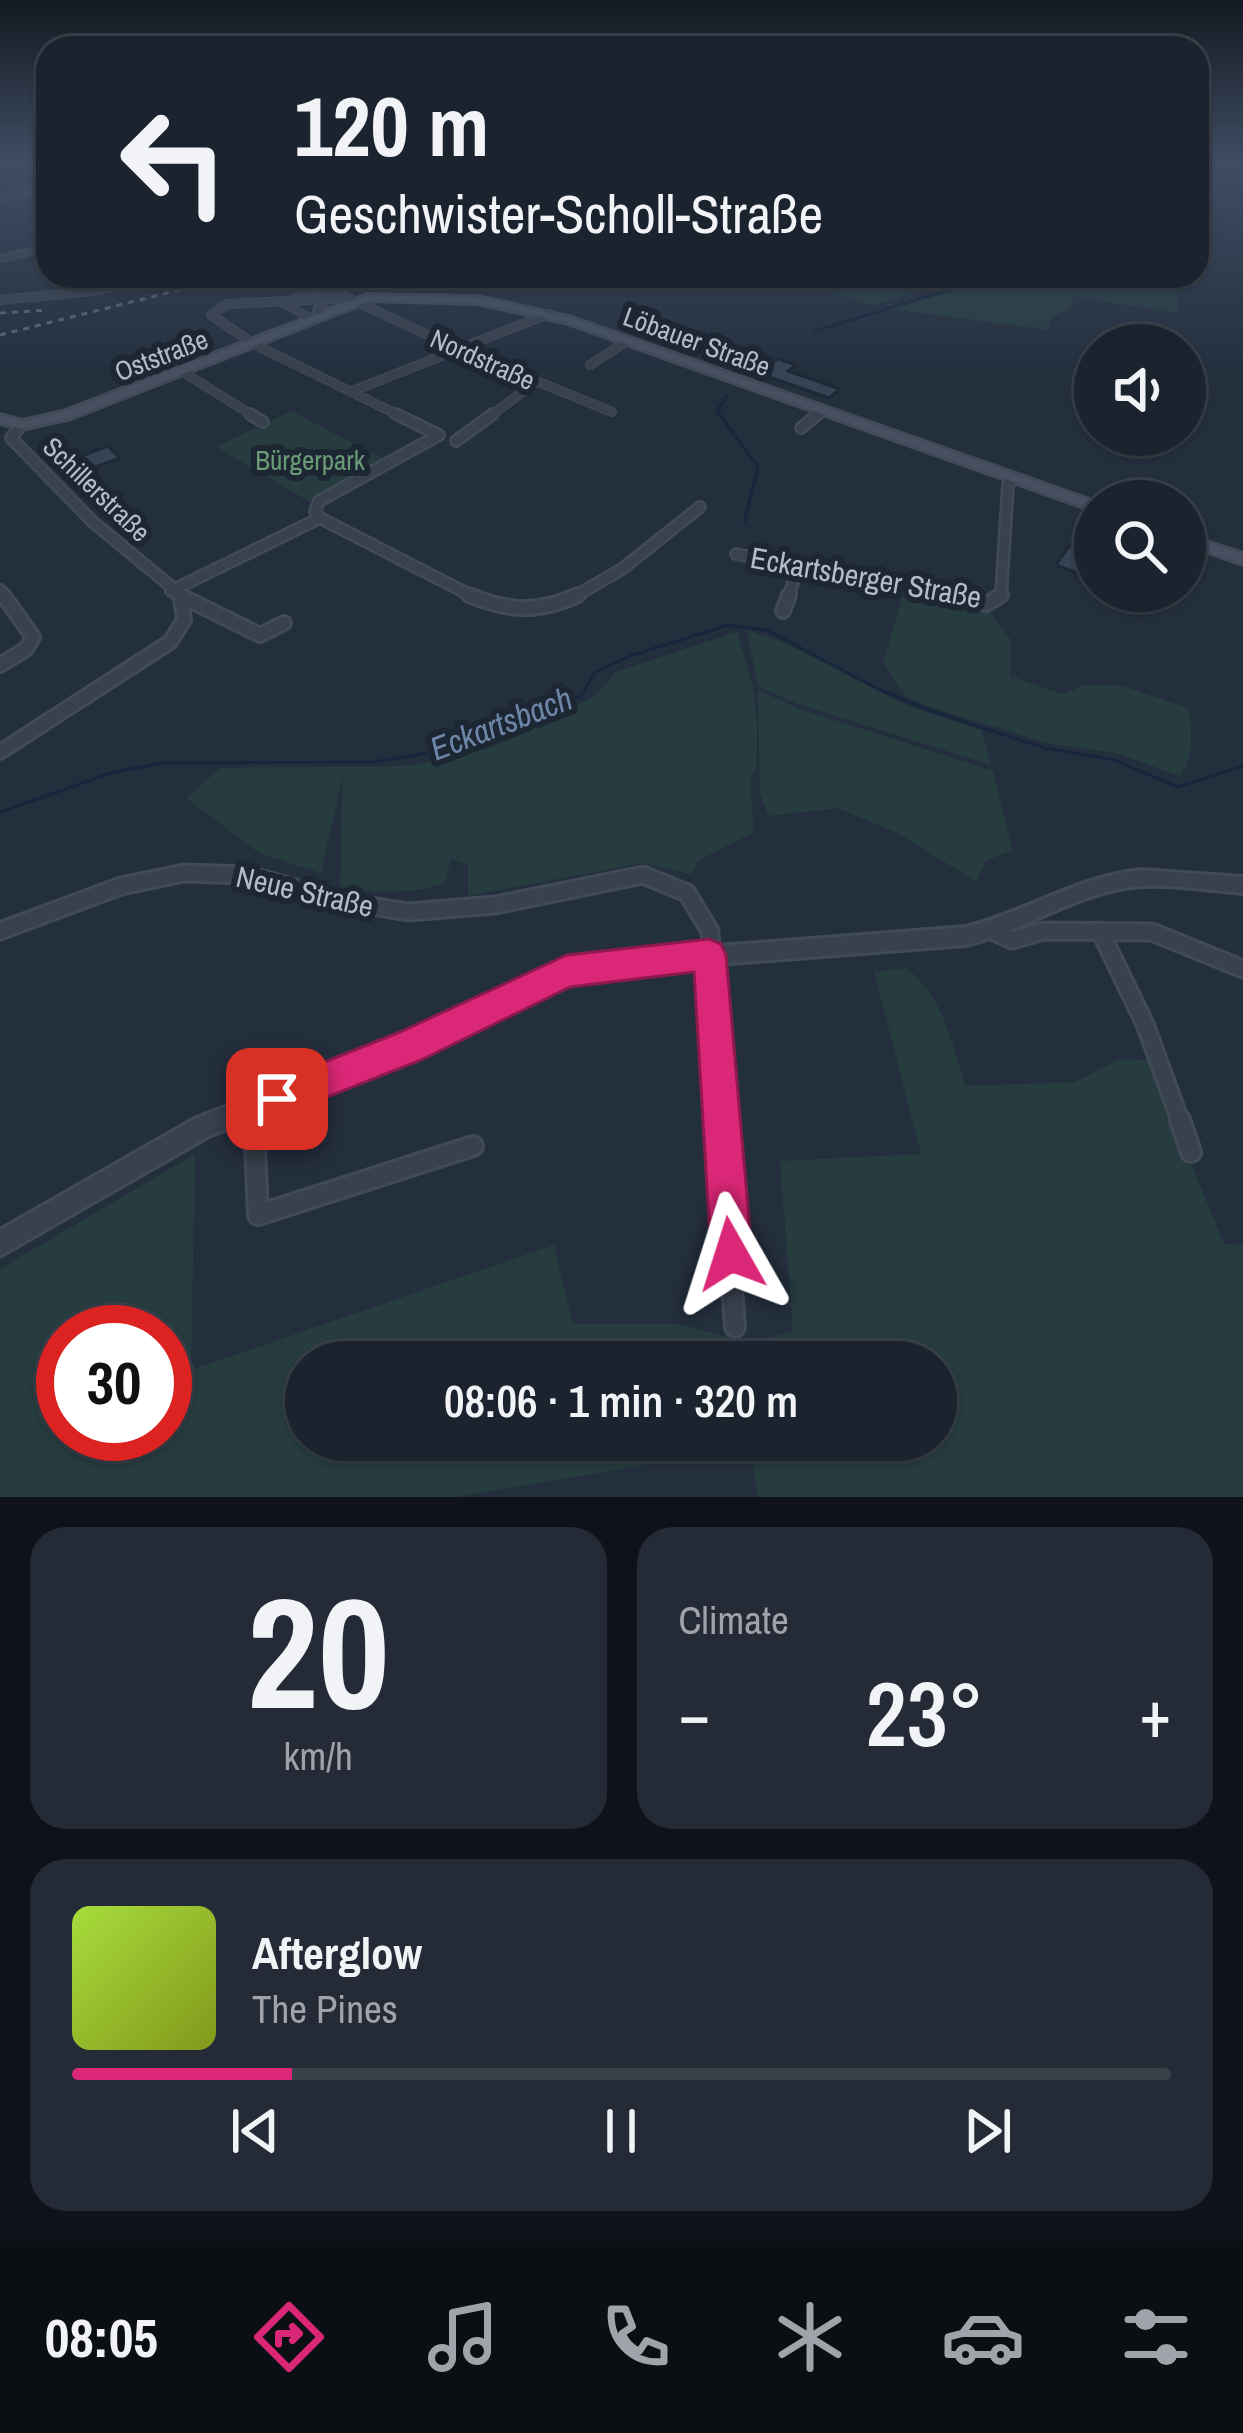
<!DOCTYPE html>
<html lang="en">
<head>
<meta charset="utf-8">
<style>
  body { margin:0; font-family:"Archivo Narrow",sans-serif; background:#242b36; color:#f1f3f6; height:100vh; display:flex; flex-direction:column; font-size:45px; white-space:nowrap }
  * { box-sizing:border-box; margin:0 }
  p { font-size:39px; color:#a0a4aa }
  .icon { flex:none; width:66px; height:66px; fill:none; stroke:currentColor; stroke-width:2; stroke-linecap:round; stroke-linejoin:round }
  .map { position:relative; height:1497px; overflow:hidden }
  .details { display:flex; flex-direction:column; gap:30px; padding:30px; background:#0f1319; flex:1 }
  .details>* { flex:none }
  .banner { position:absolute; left:36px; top:36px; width:1173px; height:252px; border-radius:36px; box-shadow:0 3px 9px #0004,0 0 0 3px #39404a; background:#1b232e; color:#f1f3f6; overflow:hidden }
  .tools { position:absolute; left:1074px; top:324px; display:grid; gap:24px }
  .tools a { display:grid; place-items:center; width:132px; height:132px; border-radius:50%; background:#1b232e; box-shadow:0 3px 9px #0004,0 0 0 3px #39404a; font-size:60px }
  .speed { position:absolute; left:36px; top:1305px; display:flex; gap:24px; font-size:60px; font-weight:700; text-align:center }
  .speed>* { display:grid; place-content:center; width:156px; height:156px; border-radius:50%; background:#1b232e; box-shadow:0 3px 9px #0004,0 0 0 3px #39404a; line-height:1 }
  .speed .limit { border:18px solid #d22; background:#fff; color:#111 }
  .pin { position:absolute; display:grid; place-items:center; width:102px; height:102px; color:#fff; margin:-51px; border-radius:24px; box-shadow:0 6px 18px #0006 }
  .me { position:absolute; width:132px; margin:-66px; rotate:354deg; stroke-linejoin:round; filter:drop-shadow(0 0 9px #0008) }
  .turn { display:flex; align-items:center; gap:42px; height:252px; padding:0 60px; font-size:54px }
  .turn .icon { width:156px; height:156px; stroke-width:2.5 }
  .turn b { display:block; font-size:84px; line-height:102px }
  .big { font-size:90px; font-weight:600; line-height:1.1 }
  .details .widget { flex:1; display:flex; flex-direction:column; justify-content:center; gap:18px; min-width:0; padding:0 42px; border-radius:36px; background:#242b36 }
  .details .dial { align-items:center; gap:0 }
  .dial b { font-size:156px; line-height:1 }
  .song { display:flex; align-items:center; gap:36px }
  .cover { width:144px; height:144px; border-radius:18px; background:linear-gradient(135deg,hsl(80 70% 55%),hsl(70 70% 35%)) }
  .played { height:12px; border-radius:6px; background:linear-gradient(90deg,#db2777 20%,#39404a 20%) }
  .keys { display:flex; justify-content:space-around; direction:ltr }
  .heat { display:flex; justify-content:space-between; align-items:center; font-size:66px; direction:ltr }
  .details .tiles { flex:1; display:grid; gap:30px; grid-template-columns:1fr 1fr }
  .widget:last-child { grid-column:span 2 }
  .trip { position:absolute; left:285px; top:1341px; width:672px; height:120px; border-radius:60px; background:#1b232e; box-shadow:0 3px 9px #0004,0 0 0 3px #39404a; font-weight:600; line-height:120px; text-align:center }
  .tab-bar { display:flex; height:192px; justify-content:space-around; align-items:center; background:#0b0e12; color:#a0a4aa }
  .tab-bar .icon { width:84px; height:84px }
  .tab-bar .selected { color:#db2777 }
  .tab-bar b { font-size:54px; color:#f1f3f6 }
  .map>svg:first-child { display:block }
</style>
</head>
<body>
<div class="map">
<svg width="1243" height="1497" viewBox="0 0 1243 1497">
  <rect width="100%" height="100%" fill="#242f3e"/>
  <!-- green -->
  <path fill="#263c3f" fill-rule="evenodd" d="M795,276H963L874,305L786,281Z
    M1027,276H1178V313L1074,296L1070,308L1051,318L1047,330L891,309L979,283L1002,287Z
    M291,411L386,460L310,502L216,447Z
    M903,594L989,611L1010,639V676L1063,694L1085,685L1122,686L1189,708C1192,730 1194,757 1180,776L1116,753L1050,744L927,706L906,696L883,663Z
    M747,630L783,642L908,706L981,730L991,765L795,703L758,686Z
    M737,632L753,686L757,724V766L750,779L754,832L698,861L691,874L642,863L468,896V865L451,859L445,882C415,896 371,892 340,887L343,775L321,873L259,853L186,798L220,768L405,766L447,759L594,697L616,672Z
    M758,690L797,708L993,771L1013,850L985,861L977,882L899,834L838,808L769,816L760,795Z
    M906,968C944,997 952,1043 965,1086L1075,1082L1120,1059L1149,1060L1224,1244L1243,1245V1497H757L751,1440H936V1362H743L742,1345L793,1331L780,1161L921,1154L874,972Z
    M195,1154L191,1370L554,1245L573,1324H677L728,1337L731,1362H306V1440H740L741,1449L457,1497H0V1269ZM63,1332H165V1434H63Z"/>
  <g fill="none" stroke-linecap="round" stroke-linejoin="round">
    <!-- stream -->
    <path stroke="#17263c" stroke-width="3" d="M815,331L993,276
      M727,396L717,411L758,467L744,522
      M0,812L111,773L161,763L374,762L446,750L582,695L595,672L630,656L728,625L767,630L878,689L934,712L1045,748L1114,760L1178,787L1243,766"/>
  </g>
  <!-- building -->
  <path fill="#364354" stroke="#1f2835" stroke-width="3" d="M778,359L796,365L788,371L840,389L829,398L758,373Z
    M108,446L120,458L68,477L57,465Z
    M1095,521V580L1056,565L1069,546L1075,549Z"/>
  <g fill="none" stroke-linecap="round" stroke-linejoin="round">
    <!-- minor-far5 casing -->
    <g stroke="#414a57" stroke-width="9">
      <path id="minor-far5" d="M0,198L48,190
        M0,259L48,247"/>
    </g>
    <!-- minor-far4 casing -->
    <g stroke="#414a57" stroke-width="10">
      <path id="minor-far4" d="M295,297L325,287L458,349L612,412
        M349,298L227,304L211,315L254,344L402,417
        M0,300L93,291L164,276
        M284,303L313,320
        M590,365L627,341
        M183,372L255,417
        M350,392L548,314
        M489,417L536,382
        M814,417L821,411"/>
    </g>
    <!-- minor-far3 casing -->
    <g stroke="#414a57" stroke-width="14">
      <path id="minor-far3" d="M250,414L263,422
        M396,414L439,435
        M22,425L11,438L93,522L185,598
        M801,428L818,414
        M456,441L493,414
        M320,518L476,598
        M736,554L956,598
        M0,590L6,598
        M171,591L320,518L315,512L319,501L439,435
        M572,598L622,569L700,507
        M788,598L798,568
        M996,598L1001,595L1008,485L1014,478"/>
    </g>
    <!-- minor-far2 casing -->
    <g stroke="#414a57" stroke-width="18">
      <path id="minor-far2" d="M179,595L260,635L284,623
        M469,595C510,612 538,613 578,595
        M941,595L987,604L1001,595
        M783,611L789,595
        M0,665L26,649L33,637L3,595
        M0,752L170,642L184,620L181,599"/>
    </g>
    <!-- minor-far1 casing -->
    <g stroke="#414a57" stroke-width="21">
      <path id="minor-far1" d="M0,931L121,886L184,873L247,875L347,902L408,912L495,905L643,875L687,893L710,931L720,1123
        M992,931L1012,940L1044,931L1152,932L1243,969
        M1100,931L1145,1024L1181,1123
        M254,1107L255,1123"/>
    </g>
    <!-- minor casing -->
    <g stroke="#414a57" stroke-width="24">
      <path id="minor" d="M254,1120L258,1215L473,1146
        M720,1120L735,1327
        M1180,1120L1191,1152"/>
    </g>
    <!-- tertiary casing -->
    <g stroke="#414a57" stroke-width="6">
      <path id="tertiary" d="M352,276H365L329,289L321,318L313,320L322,285Z
        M1141,870L1243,877V893C1202,890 1160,881 1119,889C1066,900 1019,932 966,945L628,971L569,980L417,1055L209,1136L0,1256V1230L194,1119L404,1038L567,961L628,953L966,927C1026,912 1079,876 1141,870Z"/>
    </g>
    <!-- secondary casing -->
    <g stroke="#414a57" stroke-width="6">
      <path id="secondary" d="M367,295L477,297L572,318L1095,502V511L565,322L477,303L371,300L71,418L22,429L0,423V415L22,421L63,412Z
        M1185,535L1243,554V564L1185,544Z"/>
    </g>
    <!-- minor-far5 -->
    <use href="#minor-far5" stroke="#38414e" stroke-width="6"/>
    <!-- minor-far4 -->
    <use href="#minor-far4" stroke="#38414e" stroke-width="8"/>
    <!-- minor-far3 -->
    <use href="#minor-far3" stroke="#38414e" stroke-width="9"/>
    <!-- minor-far2 -->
    <use href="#minor-far2" stroke="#38414e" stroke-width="12"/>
    <!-- minor-far1 -->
    <use href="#minor-far1" stroke="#38414e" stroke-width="15"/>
    <!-- minor -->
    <use href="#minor" stroke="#38414e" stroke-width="18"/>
    <!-- tertiary -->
    <use href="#tertiary" fill="#38414e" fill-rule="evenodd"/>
    <!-- secondary -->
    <use href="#secondary" fill="#465061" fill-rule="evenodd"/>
    <!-- rail -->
    <path stroke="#5a6575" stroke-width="3" stroke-dasharray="6 6" stroke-linecap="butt" d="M0,313L48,310
      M0,335L235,276"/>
  </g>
  <!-- sky -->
  <linearGradient id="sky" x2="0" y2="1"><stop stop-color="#141a22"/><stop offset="0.44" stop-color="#3f4d63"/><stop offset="1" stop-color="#3f4d63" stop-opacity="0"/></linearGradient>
  <rect width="1243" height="371" fill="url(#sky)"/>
  <!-- route -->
  <path fill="#db2777" stroke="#8e194d" stroke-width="3" d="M709,939L721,944L726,955L752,1254L746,1269L731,1275L717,1269L711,1254L694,972L570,987L421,1060L277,1117L264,1112L259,1099L264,1086L400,1032L567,955Z"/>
  <g text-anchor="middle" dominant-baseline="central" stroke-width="12" stroke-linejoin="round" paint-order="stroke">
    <!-- far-street labels -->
    <g font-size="27" fill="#b4bcc9" stroke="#1d2633">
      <text transform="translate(697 341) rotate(20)">Löbauer Straße</text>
      <text transform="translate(161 355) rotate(-21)">Oststraße</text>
      <text transform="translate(483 359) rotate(24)">Nordstraße</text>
      <text transform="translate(97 489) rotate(44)">Schillerstraße</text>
    </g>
    <!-- far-park labels -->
    <g font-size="27" fill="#6b9a76" stroke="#1d2633">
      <text x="310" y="460">Bürgerpark</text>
    </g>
    <!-- street labels -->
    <g font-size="30" fill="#b4bcc9" stroke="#1d2633">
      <text transform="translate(866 577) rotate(10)">Eckartsberger Straße</text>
      <text transform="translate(305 891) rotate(13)">Neue Straße</text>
    </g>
    <!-- water labels -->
    <g font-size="33" font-style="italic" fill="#6d86a8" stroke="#1d2633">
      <text transform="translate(501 723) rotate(-21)">Eckartsbach</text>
    </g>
  </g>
</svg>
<div class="tools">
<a><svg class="icon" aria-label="sound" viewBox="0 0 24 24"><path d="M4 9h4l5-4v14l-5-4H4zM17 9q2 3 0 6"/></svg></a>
<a><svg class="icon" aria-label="search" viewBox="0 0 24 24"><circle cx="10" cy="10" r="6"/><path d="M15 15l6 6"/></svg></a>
</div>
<div class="speed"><div class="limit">30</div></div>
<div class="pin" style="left:277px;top:1099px;background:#d93025"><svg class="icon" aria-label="arrive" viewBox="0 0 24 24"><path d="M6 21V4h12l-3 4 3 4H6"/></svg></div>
<svg class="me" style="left:731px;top:1254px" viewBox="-20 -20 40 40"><path d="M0-17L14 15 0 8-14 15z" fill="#db2777" stroke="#fff" stroke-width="4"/></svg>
<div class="trip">08:06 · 1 min · 320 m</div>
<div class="banner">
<div class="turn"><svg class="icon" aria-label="left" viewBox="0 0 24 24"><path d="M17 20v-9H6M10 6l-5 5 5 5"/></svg><div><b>120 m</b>Geschwister-Scholl-Straße</div></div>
</div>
</div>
<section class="details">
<div class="tiles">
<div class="widget dial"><b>20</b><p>km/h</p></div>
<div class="widget"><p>Climate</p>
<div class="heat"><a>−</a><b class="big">23°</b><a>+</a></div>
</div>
<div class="widget">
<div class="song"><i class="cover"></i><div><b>Afterglow</b><p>The Pines</p></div></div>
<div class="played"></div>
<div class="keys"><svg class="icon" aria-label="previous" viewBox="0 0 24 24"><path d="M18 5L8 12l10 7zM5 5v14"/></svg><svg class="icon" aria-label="pause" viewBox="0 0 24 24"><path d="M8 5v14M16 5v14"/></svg><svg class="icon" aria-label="next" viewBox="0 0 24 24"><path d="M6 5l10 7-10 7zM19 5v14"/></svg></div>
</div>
</div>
</section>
<nav class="tab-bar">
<b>08:05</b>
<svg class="icon selected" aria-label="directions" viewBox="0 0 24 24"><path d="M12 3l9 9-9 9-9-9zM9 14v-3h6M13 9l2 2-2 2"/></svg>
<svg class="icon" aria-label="music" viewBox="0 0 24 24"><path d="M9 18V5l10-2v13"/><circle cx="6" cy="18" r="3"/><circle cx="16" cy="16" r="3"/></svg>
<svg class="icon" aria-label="phone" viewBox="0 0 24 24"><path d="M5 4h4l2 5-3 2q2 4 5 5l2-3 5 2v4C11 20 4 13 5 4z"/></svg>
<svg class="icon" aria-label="climate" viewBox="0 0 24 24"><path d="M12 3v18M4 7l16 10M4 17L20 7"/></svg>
<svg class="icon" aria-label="car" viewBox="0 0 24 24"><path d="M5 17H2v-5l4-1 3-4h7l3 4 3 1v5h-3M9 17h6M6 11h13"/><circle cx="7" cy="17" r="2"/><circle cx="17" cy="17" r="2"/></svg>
<svg class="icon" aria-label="filters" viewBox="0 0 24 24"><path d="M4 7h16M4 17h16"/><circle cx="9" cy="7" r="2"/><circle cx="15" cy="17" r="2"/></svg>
</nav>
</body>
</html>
